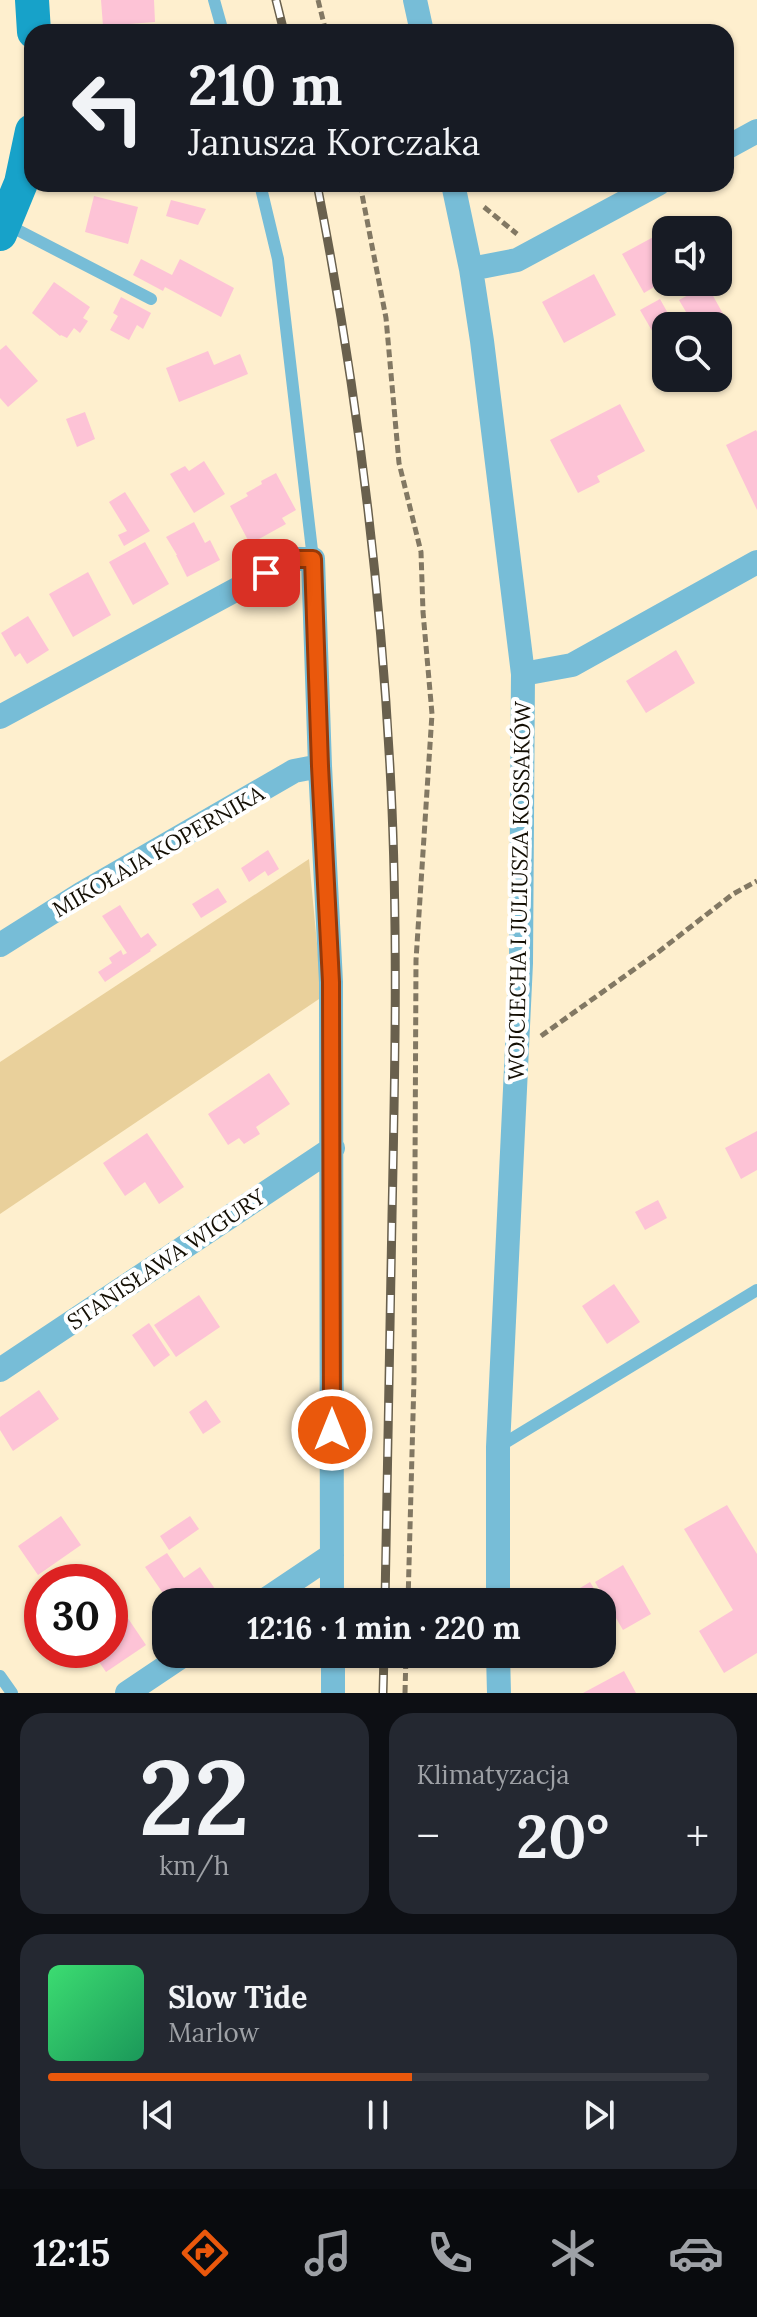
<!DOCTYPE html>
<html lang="pl">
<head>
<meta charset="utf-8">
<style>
  body { margin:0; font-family:Lora,serif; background:#242831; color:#f1f3f6; height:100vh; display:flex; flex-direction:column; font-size:30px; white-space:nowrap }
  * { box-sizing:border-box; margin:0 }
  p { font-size:26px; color:#9ea1a6 }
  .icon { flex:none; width:44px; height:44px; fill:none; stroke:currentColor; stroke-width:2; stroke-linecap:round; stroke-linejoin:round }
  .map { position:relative; height:1693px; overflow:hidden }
  .details { display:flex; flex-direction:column; gap:20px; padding:20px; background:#0d0f14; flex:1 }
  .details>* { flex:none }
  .hud { position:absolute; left:24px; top:24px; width:710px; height:168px; border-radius:24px; box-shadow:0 2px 6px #0004; background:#171b24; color:#f1f3f6; overflow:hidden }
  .tools { position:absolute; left:652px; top:216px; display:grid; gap:16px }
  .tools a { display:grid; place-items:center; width:80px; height:80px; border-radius:16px; background:#171b24; box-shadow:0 2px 6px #0004; font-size:40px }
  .speed { position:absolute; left:24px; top:1564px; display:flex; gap:16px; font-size:40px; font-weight:700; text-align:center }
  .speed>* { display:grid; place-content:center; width:104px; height:104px; border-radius:50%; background:#171b24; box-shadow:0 2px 6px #0004; line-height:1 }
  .speed .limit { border:12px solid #d22; background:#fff; color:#111 }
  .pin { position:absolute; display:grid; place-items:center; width:68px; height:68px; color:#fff; margin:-34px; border-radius:16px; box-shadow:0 4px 12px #0006 }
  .me { position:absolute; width:88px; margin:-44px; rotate:0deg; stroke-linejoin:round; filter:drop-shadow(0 0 6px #0008) }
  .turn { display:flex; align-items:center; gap:28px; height:168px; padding:0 32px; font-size:36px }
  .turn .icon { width:104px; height:104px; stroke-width:2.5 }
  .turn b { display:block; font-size:56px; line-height:68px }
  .big { font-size:60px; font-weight:700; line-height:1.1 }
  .details .widget { flex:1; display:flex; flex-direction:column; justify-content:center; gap:12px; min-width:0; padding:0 28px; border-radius:24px; background:#242831 }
  .details .dial { align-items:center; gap:0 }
  .dial b { font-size:104px; line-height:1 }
  .song { display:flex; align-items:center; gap:24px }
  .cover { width:96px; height:96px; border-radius:12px; background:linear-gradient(135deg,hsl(140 70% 55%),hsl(150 70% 35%)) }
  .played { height:8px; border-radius:4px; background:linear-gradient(90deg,#ea580c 55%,#363941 55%) }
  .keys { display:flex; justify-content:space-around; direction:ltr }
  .heat { display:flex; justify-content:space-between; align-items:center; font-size:44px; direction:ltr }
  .details .tiles { flex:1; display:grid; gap:20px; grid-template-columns:1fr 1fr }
  .widget:last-child { grid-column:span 2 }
  .trip { position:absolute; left:152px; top:1588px; width:464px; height:80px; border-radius:24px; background:#171b24; box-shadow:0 2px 6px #0004; font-weight:700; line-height:80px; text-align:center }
  .dock { display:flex; height:128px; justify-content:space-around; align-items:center; background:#090b0e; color:#9ea1a6 }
  .dock .icon { width:56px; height:56px }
  .dock .current { color:#ea580c }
  .dock b { font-size:36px; color:#f1f3f6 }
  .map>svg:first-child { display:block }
</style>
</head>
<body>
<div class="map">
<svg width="757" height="1693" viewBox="0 0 757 1693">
  <rect width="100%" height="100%" fill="#feefce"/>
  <!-- green -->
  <path fill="#e9d09b" d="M309,859L322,997L0,1214V1062Z"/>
  <!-- building -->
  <path fill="#fdc3d6" d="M101,0H154L155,22L103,26Z
    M94,196L138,207L128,244L85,232Z
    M171,200L206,209L198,225L166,216Z
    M659,234L666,246V280L644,293L622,254Z
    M141,259L172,275L180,259L234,288L221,317L165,287L163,291L133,275Z
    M594,274L616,315L564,343L542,302Z
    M54,282L90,307L83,318L88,321L80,333L74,328L67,338L61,335L60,336L32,313Z
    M707,285L727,321L719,326H705L698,313L689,317L679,300Z
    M121,297L151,313L143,329L137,325L129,340L110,330L118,316L113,313Z
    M660,299L675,326H666V355L640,310Z
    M6,345L38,381L8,407L0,398V350Z
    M208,351L214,365L240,354L248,374L179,402L166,368Z
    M620,404L645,451L597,476L600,482L578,493L550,440Z
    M85,412L95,439L77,447L66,419Z
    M756,430L757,432V510L726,445Z
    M204,461L225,494L194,513L170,474L185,466L189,471Z
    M276,473L296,510L282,518L286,524L250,544L230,506L248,496L246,493L262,484L261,481Z
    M125,492L150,531L124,546L118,535L127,531L109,502Z
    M194,522L205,543L210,540L220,560L187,577L176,555H177L166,537Z
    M145,542L169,584L133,605L109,562Z
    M88,572L111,615L73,637L49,594Z
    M28,616L49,650L27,664L20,653L15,657L1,633Z
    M676,650L695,683L646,713L626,681Z
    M268,850L279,869L268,876L265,871L249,882L241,868Z
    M218,888L227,902L201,918L192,904Z
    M120,905L141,938L148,933L157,945L150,950L151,951L105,982L98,972L112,963L109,958L121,950L123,955L127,953L102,916Z
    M269,1073L290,1104L256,1127L260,1134L244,1144L239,1138L228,1145L208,1114Z
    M757,1131V1170L741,1179L725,1148Z
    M147,1133L184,1187L159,1204L145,1182L125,1196L103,1163Z
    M658,1200L667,1218L645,1230L635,1212Z
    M614,1284L640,1322L607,1344L582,1306Z
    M199,1295L220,1327L176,1357L154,1325Z
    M149,1323L170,1355L154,1367L132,1335Z
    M39,1390L59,1419L13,1451L0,1430V1417Z
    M206,1400L221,1422L203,1434L189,1412Z
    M727,1505L757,1554V1653L724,1673L699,1631L733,1610L684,1529Z
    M61,1516L81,1545L38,1575L18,1546Z
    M190,1516L199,1529L169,1550L160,1536Z
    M167,1553L184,1578L200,1567L224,1602H169L145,1567Z
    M623,1565L651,1614L623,1630L595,1582Z
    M590,1582L602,1602H557Z
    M117,1602L146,1645L106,1672L91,1650H110V1606Z
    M624,1671L636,1693H583Z"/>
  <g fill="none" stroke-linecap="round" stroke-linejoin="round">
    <!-- path -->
    <path stroke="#827863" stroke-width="5" stroke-dasharray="8 4" stroke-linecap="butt" d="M318,0L326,32
      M360,184L386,318L399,463L421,552L423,612L432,714L416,960L414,1379L408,1602
      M484,207L517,234
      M541,1036L657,953L733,894L757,881
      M405,1693L406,1654"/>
    <!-- lane -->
    <path stroke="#77bdd7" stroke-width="12" d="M214,0L223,32
      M82,184L86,185
      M260,184L278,259L313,559
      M6,224L151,299
      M498,1447L757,1290
      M0,1676L12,1693"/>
    <!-- street -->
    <path stroke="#77bdd7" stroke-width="24" d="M415,0L422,32
      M726,148L757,131
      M453,184L471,269L482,341L523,674L521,963L498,1447V1602
      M471,269L517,260L658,184
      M523,674L572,665L757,562
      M0,717L293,559H313L320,766L331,982L332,1602
      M0,945L81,894L294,771L320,766
      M0,1370L333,1148
      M262,1602L332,1555
      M333,1654V1693
      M498,1654L499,1693
      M127,1693L185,1654"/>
    <!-- secondary -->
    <path stroke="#17a2c9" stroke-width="34" d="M32,0L34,32
      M0,234L21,183L32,131"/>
    <!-- rail casing -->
    <g stroke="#69604d" stroke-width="9">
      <path id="rail" d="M276,0L284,32
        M317,184C356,383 381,584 391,787C398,930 395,1073 392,1216C390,1345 387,1473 385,1602
        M383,1693L384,1654"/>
    </g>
    <!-- rail -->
    <use href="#rail" stroke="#fff" stroke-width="6" stroke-dasharray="18" stroke-linecap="butt"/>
  </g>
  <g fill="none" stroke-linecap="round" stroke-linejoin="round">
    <!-- route casing -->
    <g stroke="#983908" stroke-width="20">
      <path id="route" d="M266,573L293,559H313L320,766L331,982L332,1430"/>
    </g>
    <!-- route -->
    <use href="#route" stroke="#ea580c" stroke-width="14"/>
  </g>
  <g text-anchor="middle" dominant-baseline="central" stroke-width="8" stroke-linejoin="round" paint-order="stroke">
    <!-- street labels -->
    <g font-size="22" fill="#140f04" stroke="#fff">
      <text transform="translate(158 851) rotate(-30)">MIKOŁAJA KOPERNIKA</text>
      <text transform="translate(519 891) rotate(-89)">WOJCIECHA I JULIUSZA KOSSAKÓW</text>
      <text transform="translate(166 1259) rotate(-34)">STANISŁAWA WIGURY</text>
    </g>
  </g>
</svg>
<div class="tools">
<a><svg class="icon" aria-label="sound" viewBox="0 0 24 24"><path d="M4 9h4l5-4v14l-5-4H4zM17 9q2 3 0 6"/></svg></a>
<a><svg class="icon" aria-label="search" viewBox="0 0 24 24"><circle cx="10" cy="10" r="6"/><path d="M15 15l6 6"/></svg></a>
</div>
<div class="speed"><div class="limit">30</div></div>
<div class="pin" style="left:266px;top:573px;background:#d93025"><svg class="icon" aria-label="arrive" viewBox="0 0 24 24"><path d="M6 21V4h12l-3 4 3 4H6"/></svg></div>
<svg class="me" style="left:332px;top:1430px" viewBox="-20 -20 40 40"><circle r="17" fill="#ea580c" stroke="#fff" stroke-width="3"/><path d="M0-11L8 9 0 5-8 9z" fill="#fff"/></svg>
<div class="trip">12:16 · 1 min · 220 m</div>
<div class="hud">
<div class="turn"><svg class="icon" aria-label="left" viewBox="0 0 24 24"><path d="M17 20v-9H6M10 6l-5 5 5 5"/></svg><div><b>210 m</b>Janusza Korczaka</div></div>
</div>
</div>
<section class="details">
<div class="tiles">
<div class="widget dial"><b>22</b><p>km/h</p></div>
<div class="widget"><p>Klimatyzacja</p>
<div class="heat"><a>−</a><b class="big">20°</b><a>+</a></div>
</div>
<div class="widget">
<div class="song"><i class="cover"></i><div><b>Slow Tide</b><p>Marlow</p></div></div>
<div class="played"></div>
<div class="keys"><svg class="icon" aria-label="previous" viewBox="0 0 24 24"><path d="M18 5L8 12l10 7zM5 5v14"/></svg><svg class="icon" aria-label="pause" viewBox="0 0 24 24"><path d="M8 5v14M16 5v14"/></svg><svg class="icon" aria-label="next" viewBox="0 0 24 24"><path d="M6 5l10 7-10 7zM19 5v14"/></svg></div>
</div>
</div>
</section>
<nav class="dock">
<b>12:15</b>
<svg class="icon current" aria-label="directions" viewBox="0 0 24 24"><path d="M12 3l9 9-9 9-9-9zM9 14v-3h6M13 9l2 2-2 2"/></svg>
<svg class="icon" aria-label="music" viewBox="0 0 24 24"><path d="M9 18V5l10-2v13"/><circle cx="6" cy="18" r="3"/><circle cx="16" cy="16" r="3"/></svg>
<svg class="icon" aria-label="phone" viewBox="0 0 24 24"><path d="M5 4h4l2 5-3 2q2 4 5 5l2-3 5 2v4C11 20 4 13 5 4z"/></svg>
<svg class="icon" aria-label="climate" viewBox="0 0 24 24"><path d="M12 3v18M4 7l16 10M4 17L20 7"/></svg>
<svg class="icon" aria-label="car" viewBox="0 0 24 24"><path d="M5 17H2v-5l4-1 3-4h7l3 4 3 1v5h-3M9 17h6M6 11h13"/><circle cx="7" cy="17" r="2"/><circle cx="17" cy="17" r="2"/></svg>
</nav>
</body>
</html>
